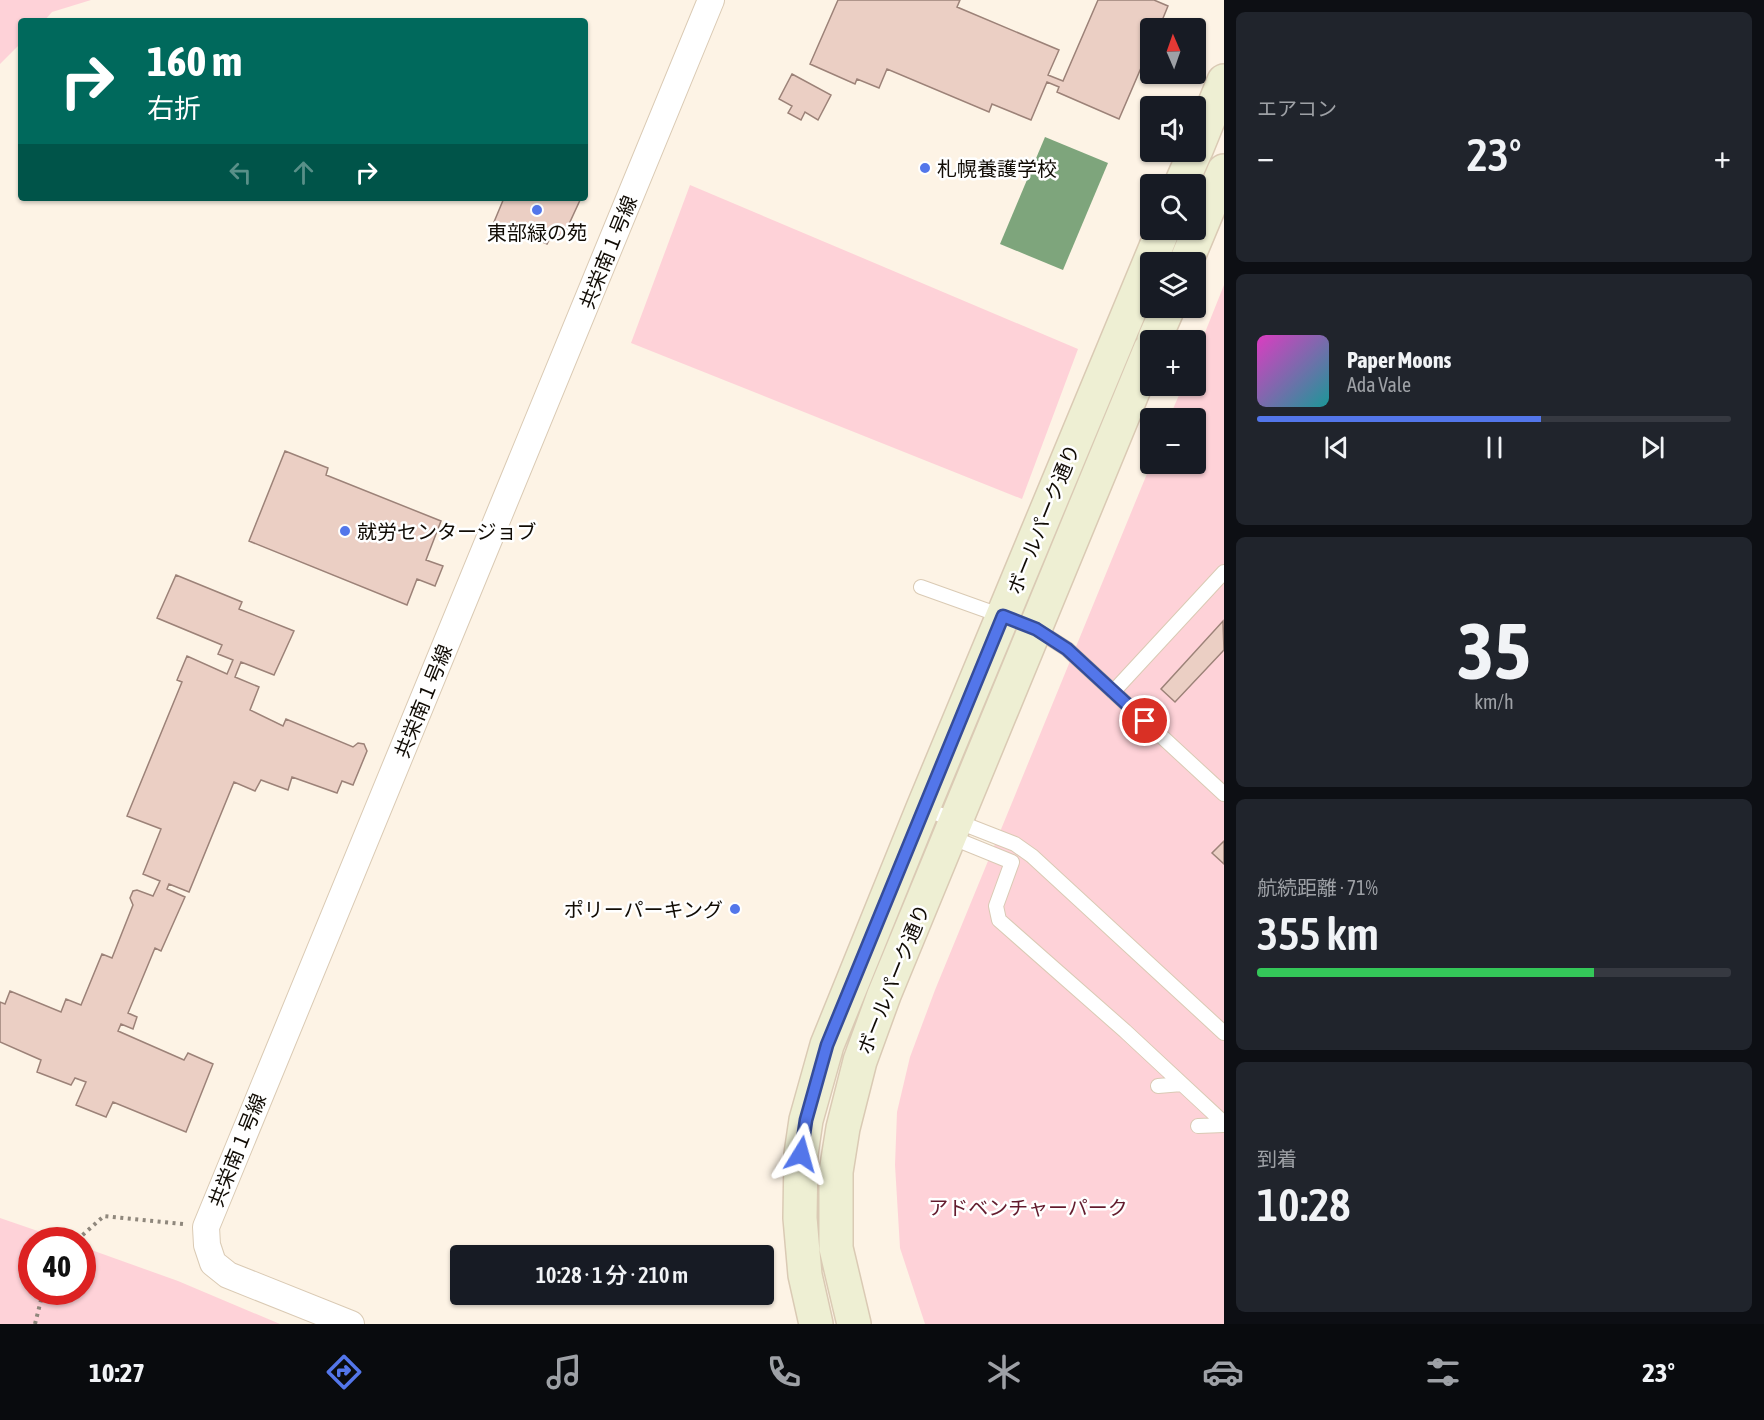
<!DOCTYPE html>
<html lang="ja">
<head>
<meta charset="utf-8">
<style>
  body { margin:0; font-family:"Asap Condensed","Noto Sans JP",sans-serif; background:#20242c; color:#f1f3f6; height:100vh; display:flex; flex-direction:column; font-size:22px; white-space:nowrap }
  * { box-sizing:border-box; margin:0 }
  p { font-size:20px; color:#9ea1a6 }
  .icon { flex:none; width:33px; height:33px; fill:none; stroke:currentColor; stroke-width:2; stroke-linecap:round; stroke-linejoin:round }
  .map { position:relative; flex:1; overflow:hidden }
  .sheet { display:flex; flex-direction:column; gap:12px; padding:12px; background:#0d0f14; width:540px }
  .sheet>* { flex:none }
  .banner { position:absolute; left:18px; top:18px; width:570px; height:183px; border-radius:6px; box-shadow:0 2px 4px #0004; background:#00695c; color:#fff; overflow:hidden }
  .needle { width:39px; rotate:358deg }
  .tools { position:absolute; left:1140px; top:18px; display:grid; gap:12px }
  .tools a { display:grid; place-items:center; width:66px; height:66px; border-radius:6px; background:#171b24; box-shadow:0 2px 4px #0004; font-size:30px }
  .speed { position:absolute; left:18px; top:1227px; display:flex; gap:12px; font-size:30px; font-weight:700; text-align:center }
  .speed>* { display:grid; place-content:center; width:78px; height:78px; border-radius:50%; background:#171b24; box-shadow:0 2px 4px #0004; line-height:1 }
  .speed .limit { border:9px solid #d22; background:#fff; color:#111 }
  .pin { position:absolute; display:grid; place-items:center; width:51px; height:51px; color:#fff; margin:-26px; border:3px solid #fff; border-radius:50%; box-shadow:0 2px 6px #0007 }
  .me { position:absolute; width:66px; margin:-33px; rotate:8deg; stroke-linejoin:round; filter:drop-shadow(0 0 4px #0008) }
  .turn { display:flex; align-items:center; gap:21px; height:126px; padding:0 30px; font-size:27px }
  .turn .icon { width:78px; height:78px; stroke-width:2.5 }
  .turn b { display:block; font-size:42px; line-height:51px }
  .lanes { display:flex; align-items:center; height:57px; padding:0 30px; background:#0003; justify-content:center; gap:30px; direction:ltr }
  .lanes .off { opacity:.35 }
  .big { font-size:45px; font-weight:600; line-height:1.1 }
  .sheet .widget { flex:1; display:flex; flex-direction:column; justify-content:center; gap:9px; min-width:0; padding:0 21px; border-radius:9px; background:#20242c }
  .sheet .dial { align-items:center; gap:0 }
  .dial b { font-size:78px; line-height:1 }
  .song { display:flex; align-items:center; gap:18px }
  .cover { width:72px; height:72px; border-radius:9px; background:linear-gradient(135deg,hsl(310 70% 55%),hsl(180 70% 35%)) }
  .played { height:6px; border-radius:3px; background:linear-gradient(90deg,#5376ea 60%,#363941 60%) }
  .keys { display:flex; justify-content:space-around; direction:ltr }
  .heat { display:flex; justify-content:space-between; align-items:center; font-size:33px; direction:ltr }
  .charge { height:9px; border-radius:4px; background:linear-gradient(90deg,#34c759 71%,#363941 0) }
  .trip { position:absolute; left:450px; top:1245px; width:324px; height:60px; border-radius:6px; background:#171b24; box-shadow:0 2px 4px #0004; font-weight:600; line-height:60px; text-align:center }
  .dock { display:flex; height:96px; justify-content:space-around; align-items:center; background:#090b0e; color:#9ea1a6 }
  .dock .icon { width:42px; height:42px }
  .dock .active { color:#5376ea }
  .dock b { font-size:27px; color:#f1f3f6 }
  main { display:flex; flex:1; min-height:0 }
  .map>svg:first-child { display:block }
</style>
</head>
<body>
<main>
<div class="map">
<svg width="1224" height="1324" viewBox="0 0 1224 1324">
  <rect width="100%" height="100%" fill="#fdf3e5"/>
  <!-- green -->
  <path fill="#fed2d8" d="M0,0H91L52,12L44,21H21V43L0,64Z
    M690,185L1078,349L1022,499L631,343Z
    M1224,285V1324H925L900,1248L895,1165L897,1112L910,1057L935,990L1151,464H1196V418H1169L1183,386H1196V355Z
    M0,1218L64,1240H32V1292H82L83,1247L178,1281L280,1324H0Z"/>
  <!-- water -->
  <path fill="#7ea57c" d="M1045,137L1108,163L1063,270L1000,244Z"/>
  <!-- building -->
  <path fill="#ebcfc4" stroke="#9c8278" stroke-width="1.5" d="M838,0H960L957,7L1059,50L1048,75L1063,81L1098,0H1154L1168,6L1159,28H1150V47L1119,119L1057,92L1059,87L1047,82L1031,120L992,104L989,112L887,69L879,88L857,79L855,84L810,64Z
    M792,74L831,95L818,120L805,112L801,120L788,113L792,106L779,99Z
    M504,198H581L563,237L553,233L547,244L530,236L532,229L521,223L517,231L494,222Z
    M285,451L328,468L326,475L441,521L426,560L443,566L435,586L417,579L407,605L249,541Z
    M176,575L242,602L239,609L294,631L274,675L241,662L235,677L259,687L250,710L283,726L286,719L353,747L358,743L364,744L367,751L353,785L342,781L337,793L292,777L288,790L261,780L255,791L234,782L189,892L169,884L167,889L185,897L161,951L155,948L128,1013L137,1017L133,1029L121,1024L118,1031L184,1060L188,1053L213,1064L186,1132L113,1102L106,1117L76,1105L86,1082L75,1078L71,1085L37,1072L41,1060L0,1042V1002L5,1004L10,991L61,1012L66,999L81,1005L102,954L112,958L133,905L130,898L133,891L137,890L153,896L160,881L143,874L161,829L127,816L182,682L177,680L187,656L227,674L233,660L218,654L222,645L157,618Z
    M1223,621L1224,650L1175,702L1161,689Z
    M1224,841V864L1212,853Z"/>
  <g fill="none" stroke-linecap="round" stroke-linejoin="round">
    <!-- lane casing -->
    <g stroke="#dacab4" stroke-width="16">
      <path id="lane" d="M921,587L1005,617
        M1034,628L1067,649L1224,794
        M1113,692L1224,572
        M923,808L1015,844L1032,856L1224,1033
        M948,836L1012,862L996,906L999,920L1125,1031L1224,1123
        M1158,1086L1182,1084
        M1198,1126L1224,1125"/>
    </g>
    <!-- street casing -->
    <g stroke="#dacab4" stroke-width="28">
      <path id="street" d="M351,1324L228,1275L213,1263L207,1245L206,1227L711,0"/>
    </g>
    <!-- secondary casing -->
    <g stroke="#dacab4" stroke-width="36">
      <path id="secondary" d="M1196,150L1224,81
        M1181,184L1195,152
        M1186,262L1224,171
        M1154,340L1168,308
        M816,1324L805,1275L800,1218L801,1154L806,1120L827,1045L923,808L1163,230
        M854,1324L836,1248V1172L843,1128L860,1061L884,995L1150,350"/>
    </g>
    <!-- path -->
    <path stroke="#8f877c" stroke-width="4" stroke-dasharray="3 4.5" stroke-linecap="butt" d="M77,1240L104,1216L183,1224
      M35,1324L43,1292"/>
    <!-- lane -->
    <use href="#lane" stroke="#fff" stroke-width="14"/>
    <!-- street -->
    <use href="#street" stroke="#fff" stroke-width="26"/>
    <!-- secondary -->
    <use href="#secondary" stroke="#eeefd3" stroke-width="33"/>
  </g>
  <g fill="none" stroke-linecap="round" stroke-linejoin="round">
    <!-- route casing -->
    <g stroke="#364d98" stroke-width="15">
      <path id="route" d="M801,1154L806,1120L827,1045L1003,616L1036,629L1067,649L1145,721"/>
    </g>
    <!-- route -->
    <use href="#route" stroke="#5376ea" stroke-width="10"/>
  </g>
  <!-- markers -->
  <g fill="#5376ea" stroke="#fff" stroke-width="2">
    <circle cx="925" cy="168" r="6"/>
    <circle cx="537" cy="210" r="6"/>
    <circle cx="345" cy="531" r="6"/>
    <circle cx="735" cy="909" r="6"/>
  </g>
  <g text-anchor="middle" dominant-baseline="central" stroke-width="5" stroke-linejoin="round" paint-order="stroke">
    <!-- poi labels -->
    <g font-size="20" fill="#110c05" stroke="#fff" text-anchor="start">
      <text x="937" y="168">札幌養護学校</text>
      <text x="537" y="232" text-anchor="middle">東部緑の苑</text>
      <text x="357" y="531">就労センタージョブ</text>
      <text x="723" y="909" text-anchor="end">ポリーパーキング</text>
    </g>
    <!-- street labels -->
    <g font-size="20" fill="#110c05" stroke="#fff">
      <text transform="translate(608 252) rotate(-68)">共栄南１号線</text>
      <text transform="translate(1043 519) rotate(-68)">ボールパーク通り</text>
      <text transform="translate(423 701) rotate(-68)">共栄南１号線</text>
      <text transform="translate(893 979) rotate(-68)">ボールパーク通り</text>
      <text transform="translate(237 1150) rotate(-68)">共栄南１号線</text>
    </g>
    <!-- park labels -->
    <g font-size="20" fill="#631c2e" stroke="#fff">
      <text x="1028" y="1207">アドベンチャーパーク</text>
    </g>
  </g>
</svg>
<div class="tools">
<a><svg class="needle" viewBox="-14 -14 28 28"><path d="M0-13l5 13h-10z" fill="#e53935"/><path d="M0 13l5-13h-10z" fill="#9ea1a6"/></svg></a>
<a><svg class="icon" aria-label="sound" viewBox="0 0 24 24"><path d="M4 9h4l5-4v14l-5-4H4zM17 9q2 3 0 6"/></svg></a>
<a><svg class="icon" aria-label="search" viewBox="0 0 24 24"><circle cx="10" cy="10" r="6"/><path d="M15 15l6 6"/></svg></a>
<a><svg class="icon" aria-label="layers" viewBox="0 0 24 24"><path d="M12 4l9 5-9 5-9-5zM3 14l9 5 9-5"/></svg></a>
<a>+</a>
<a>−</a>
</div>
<div class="speed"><div class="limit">40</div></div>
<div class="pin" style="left:1145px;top:721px;background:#d93025"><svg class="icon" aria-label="arrive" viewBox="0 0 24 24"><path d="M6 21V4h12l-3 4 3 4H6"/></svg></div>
<svg class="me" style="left:801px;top:1154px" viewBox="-20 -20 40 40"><path d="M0-17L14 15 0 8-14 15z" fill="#5376ea" stroke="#fff" stroke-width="4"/></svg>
<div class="trip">10:28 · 1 分 · 210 m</div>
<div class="banner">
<div class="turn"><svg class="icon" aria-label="right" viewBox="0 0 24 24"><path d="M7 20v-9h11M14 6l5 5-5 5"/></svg><div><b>160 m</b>右折</div></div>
<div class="lanes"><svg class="icon off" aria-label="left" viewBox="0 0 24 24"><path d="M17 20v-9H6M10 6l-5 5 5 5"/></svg><svg class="icon off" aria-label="ahead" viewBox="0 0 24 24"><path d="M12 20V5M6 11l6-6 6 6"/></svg><svg class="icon" aria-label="right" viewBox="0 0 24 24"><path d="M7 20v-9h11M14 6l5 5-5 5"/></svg></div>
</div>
</div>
<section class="sheet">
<div class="widget"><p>エアコン</p>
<div class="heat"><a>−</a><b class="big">23°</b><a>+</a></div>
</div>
<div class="widget">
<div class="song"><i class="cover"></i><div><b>Paper Moons</b><p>Ada Vale</p></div></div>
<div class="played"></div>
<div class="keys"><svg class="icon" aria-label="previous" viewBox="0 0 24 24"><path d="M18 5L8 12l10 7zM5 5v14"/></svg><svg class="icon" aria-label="pause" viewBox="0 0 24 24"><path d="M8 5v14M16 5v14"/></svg><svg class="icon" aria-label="next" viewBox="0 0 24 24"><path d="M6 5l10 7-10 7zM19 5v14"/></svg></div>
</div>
<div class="widget dial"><b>35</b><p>km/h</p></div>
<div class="widget"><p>航続距離 · 71%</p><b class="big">355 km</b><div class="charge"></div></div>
<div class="widget"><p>到着</p><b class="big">10:28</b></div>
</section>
</main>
<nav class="dock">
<b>10:27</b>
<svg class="icon active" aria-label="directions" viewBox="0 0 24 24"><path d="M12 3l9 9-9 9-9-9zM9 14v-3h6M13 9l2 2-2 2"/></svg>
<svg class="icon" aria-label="music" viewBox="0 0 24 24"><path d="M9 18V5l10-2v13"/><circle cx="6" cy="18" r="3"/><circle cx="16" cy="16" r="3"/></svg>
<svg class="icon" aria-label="phone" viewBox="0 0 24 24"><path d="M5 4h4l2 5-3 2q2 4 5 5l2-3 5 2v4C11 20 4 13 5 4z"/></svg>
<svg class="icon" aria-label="climate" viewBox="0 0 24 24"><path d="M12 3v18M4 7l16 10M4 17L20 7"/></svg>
<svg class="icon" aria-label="car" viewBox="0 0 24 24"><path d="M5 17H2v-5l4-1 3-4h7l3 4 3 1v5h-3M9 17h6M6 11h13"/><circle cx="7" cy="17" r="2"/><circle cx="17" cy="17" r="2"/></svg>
<svg class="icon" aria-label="filters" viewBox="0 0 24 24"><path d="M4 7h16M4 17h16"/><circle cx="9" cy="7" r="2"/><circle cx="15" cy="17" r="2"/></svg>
<b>23°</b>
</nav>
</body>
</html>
